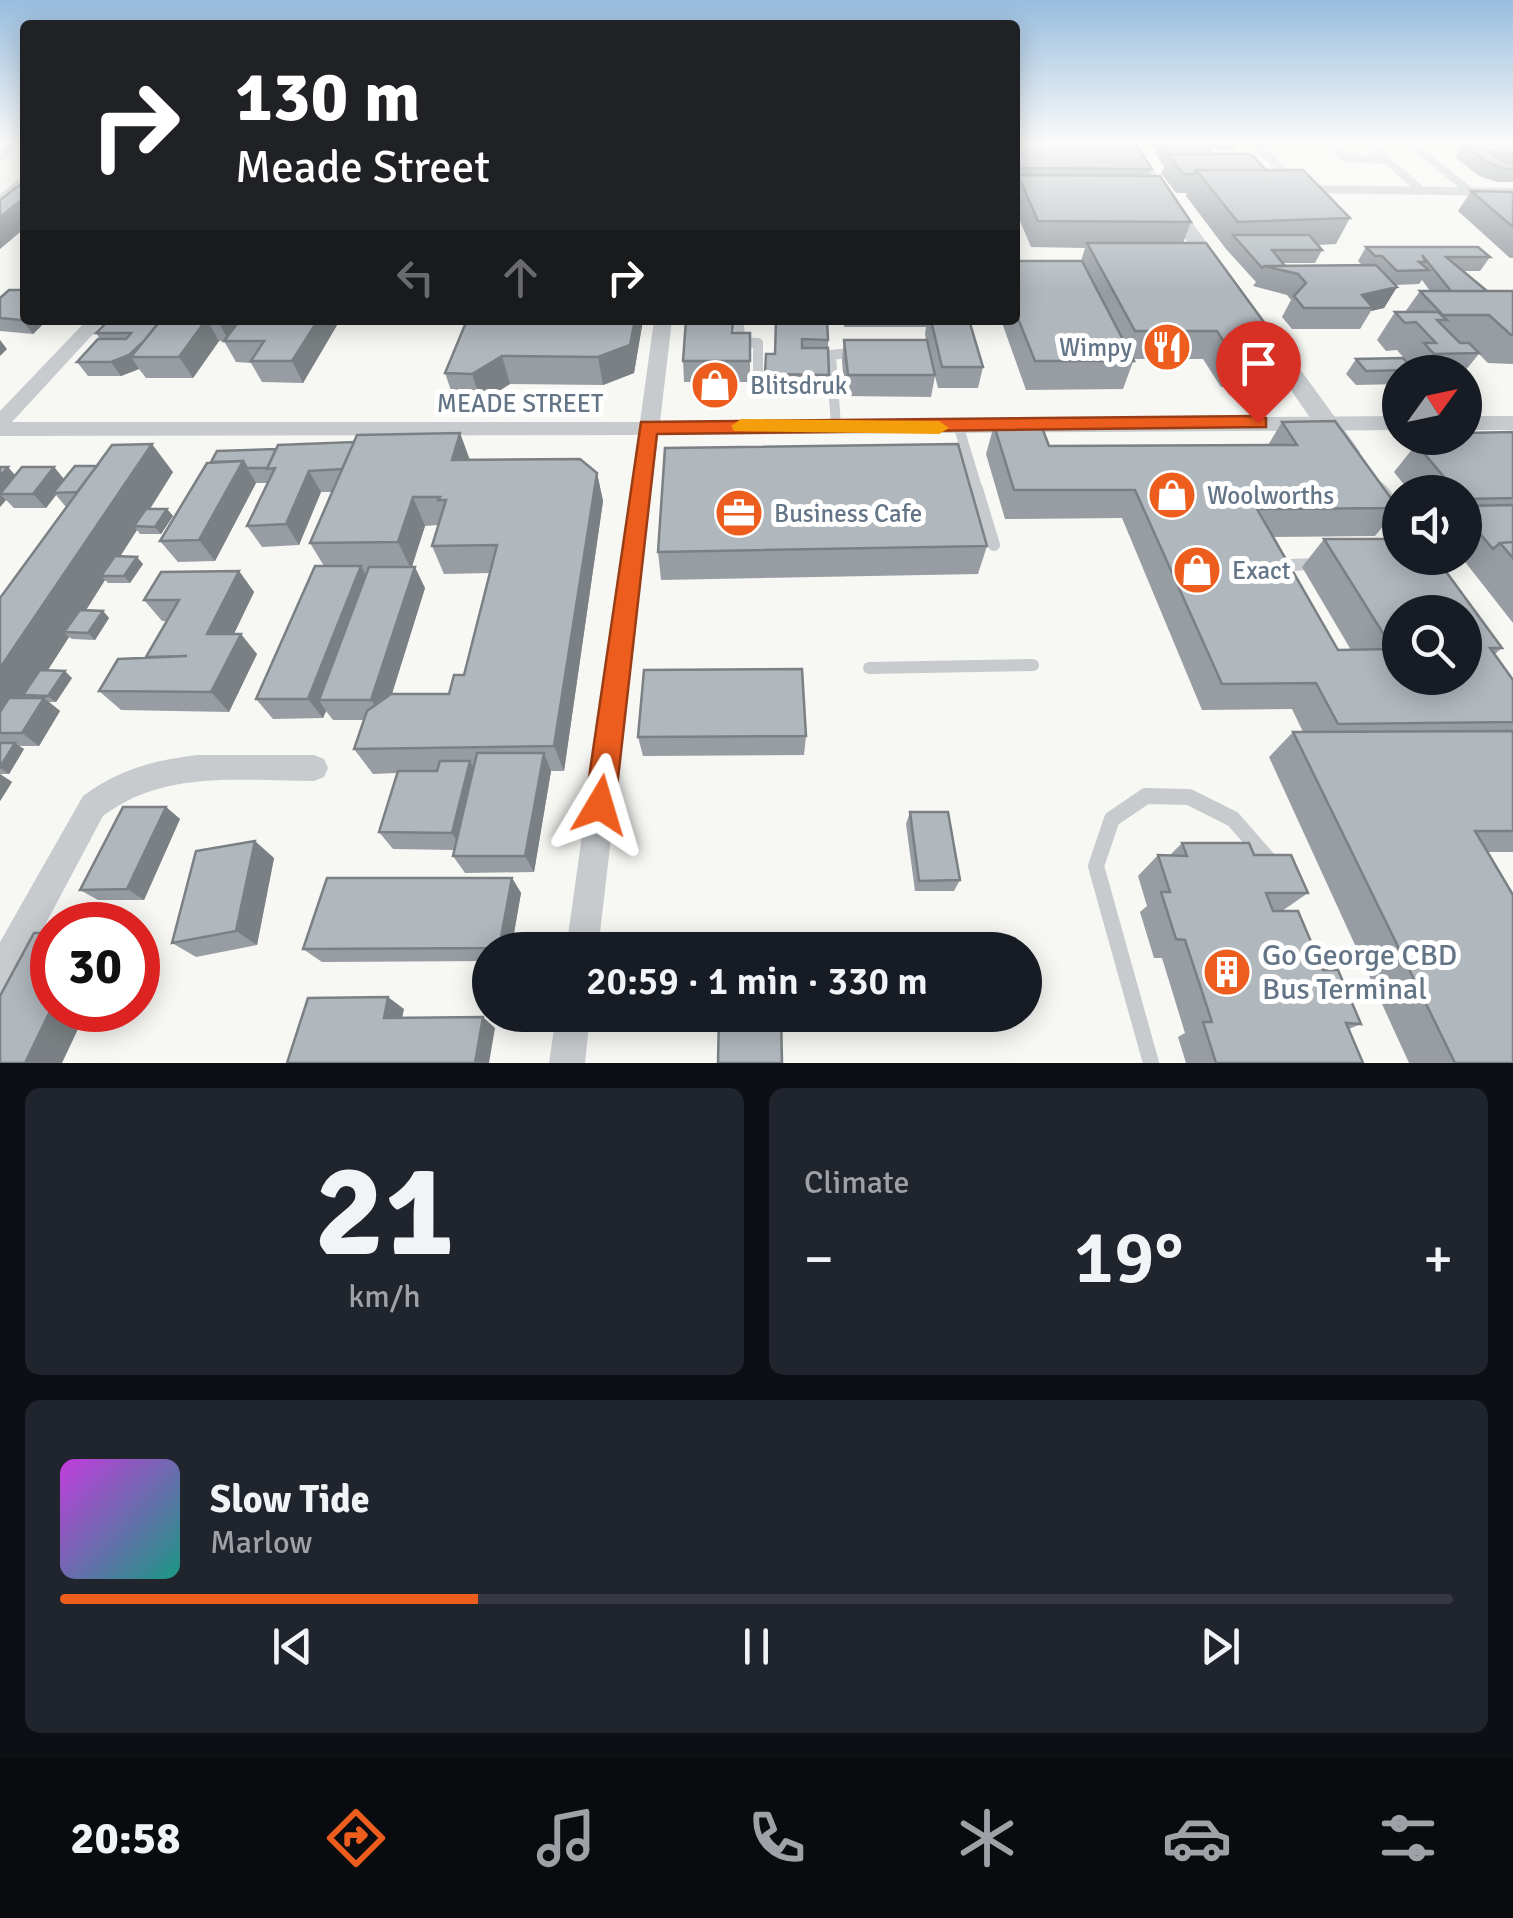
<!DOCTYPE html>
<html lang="en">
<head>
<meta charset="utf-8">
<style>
  body { margin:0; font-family:Signika,sans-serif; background:#20242c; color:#f1f3f6; height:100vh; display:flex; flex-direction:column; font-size:38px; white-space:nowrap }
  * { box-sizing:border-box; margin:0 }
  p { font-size:32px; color:#9ea1a6 }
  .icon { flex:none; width:55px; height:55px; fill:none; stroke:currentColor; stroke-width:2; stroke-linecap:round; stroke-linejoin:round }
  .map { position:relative; height:1063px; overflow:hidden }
  .details { display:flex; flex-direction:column; gap:25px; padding:25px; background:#0d0f14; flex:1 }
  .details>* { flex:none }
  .top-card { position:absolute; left:20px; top:20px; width:1000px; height:305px; border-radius:10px; box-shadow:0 5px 25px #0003; background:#202124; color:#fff; overflow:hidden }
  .needle { width:65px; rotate:57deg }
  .buttons { position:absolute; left:1382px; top:355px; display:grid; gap:20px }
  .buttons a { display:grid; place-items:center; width:100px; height:100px; border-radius:50%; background:#171b24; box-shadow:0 5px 25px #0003; font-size:50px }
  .speed { position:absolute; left:30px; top:902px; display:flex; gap:20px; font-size:50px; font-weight:700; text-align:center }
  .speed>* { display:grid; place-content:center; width:130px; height:130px; border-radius:50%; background:#171b24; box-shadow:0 5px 25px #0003; line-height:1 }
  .speed .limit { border:15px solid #d22; background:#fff; color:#111 }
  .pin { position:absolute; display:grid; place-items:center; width:85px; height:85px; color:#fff; margin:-102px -42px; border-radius:50% 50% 50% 0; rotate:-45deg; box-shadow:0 0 10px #0007 }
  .pin .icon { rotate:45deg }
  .me { position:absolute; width:110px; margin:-55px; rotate:7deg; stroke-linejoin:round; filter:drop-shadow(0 0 8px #0008) }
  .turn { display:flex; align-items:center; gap:35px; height:210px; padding:0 50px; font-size:45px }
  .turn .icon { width:130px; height:130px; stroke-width:2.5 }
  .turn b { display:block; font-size:70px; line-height:85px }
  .lanes { display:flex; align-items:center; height:95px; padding:0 50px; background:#0003; justify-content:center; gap:50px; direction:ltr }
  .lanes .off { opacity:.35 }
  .big { font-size:75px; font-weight:600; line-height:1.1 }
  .details .tile { flex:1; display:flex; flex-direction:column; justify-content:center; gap:15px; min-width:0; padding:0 35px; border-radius:15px; background:#20242c }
  .details .dial { align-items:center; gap:0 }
  .dial b { font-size:130px; line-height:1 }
  .song { display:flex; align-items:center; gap:30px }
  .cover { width:120px; height:120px; border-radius:15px; background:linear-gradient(135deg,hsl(290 70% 55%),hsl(170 70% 35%)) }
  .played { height:10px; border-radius:5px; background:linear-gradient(90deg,#ed5d1e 30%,#363941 30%) }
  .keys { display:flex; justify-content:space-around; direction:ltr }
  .heat { display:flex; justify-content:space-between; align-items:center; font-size:55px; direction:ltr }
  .details .tiles { flex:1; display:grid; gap:25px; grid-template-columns:1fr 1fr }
  .tile:last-child { grid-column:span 2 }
  .trip { position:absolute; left:472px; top:932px; width:570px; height:100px; border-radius:50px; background:#171b24; box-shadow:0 5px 25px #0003; font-weight:600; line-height:100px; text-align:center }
  .tabs { display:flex; height:160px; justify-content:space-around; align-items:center; background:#090b0e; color:#9ea1a6 }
  .tabs .icon { width:70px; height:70px }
  .tabs .current { color:#ed5d1e }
  .tabs b { font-size:45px; color:#f1f3f6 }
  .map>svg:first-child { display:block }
</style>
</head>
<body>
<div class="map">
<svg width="1513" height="1063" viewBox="0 0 1513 1063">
  <rect width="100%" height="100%" fill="#f7f7f4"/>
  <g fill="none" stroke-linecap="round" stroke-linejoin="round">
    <!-- service-far3 -->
    <path stroke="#c7cbce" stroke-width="8" d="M1254,142L1292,180
      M1326,142L1345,158L1386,160
      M1366,142L1422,191
      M1409,142L1471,192
      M0,156L20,142
      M1307,189L1513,192
      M0,199L25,180"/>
    <!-- service-far2 -->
    <path stroke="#c7cbce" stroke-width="10" d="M738,320L741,342L758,343V381
      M836,426L831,355L857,352
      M959,428L978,491"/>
    <!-- service-far1 -->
    <path stroke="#c7cbce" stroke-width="12" d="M977,489L994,545
      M1286,576L1283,571L1290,565L1316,564
      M869,668L1033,665"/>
    <!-- service -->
    <path stroke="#c7cbce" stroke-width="16" d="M1151,1063L1096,866L1112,819L1146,796L1189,797L1233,819L1274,866"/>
    <!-- minor -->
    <path fill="#c7cbce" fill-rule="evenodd" d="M87,320H106L12,422H640L654,320H672L660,422L1400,416V430L658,435L598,950H566L638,435L0,436V411Z
      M1465,416H1513V430H1465Z
      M197,755H314L324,759L328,768L324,777L314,781C241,781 164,769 103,816L12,987L0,992V942L83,796C118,770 154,760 197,755Z
      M556,1015H590L585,1063H549Z"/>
    <!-- tertiary -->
    <path fill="#c7cbce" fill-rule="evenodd" d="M1117,142H1133L1229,273L1226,277H1212Z
      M1265,330L1273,332L1356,446L1360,452L1356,458H1338L1254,337Z
      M1372,478C1398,485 1400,514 1400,537L1390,534L1359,487Z"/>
  </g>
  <!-- wall -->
  <path fill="#979da3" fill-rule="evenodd" d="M1015,142L1152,169L1149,176L1191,222L1183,243L1291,359L1274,387H1221L1203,359H1134L1123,389L1026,390L1001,320H1015V261H1081L1085,248L1031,247L1015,209Z
    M1148,142H1238L1235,150H1209L1212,154L1266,170L1350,218L1336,244L1318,245L1322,250L1315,263H1283L1285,266L1362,265L1358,261L1366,247L1490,257L1480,271H1463L1487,291H1513V364L1488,363L1479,354L1464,372H1400V384L1356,385L1346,374L1356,359L1409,364L1397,350L1386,351L1377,340L1395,312H1405L1420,291H1430L1422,280L1419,284L1395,285L1397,287L1384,308L1371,311L1360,329H1292L1282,317L1291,300L1287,295L1253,286L1256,282L1226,249L1186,196L1187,193H1176L1161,173L1164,166L1155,153L1156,150H1154Z
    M1462,144H1513V182H1497L1479,176L1455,157Z
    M1471,191L1513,192V258H1510L1458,211Z
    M0,298L25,320H41L44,323L33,334L0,331Z
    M160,320L239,321L340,320L303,383L262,382L251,363L236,362L224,341H219L193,378H146L139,369L121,376H88L77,362L100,339L96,333L159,322Z
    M467,320H643L634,373L603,385L510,384L481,402H455L445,373Z
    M686,320H734L733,333H750V382H684L683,361Z
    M776,320L828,340L829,375L827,397L765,395L766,354H775Z
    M843,320H969L983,367L978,388H938L935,376L931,397L845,396L842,361L844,340H926L925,334L926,327H844Z
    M1282,422L1398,508L1375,536L1273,537L1338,650H1351L1302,567L1324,539L1502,648L1495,654L1513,680V852H1488L1513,1063H1409L1269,757L1293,732H1303L1292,709L1202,710L1122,518L1005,519L986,454L994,425L1049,446L1268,445Z
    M1513,432V623L1462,558H1465V492H1410L1394,472L1421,438Z
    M460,433L470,460L597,473L603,501L564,771H551L534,872L465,873L453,856L455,850L393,849L379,832L397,773L373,774L354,749L364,720H333L326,711L323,718L273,719L256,699L324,566L310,543L332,492H321L299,545L262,547L247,526L268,483H256L215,561L178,562L160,541L207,463L276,449ZM438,525L432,546L444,574L490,573L464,675L449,694H392L425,588L412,567L425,526Z
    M0,467L16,475L54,467L64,479L173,472L150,509H167L173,516L161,534H140L137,530L120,557L143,564L130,583H108L105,580L86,610L103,611L109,618L95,640L72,639L69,637L47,671L72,678L56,702H49L60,711L39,746H19L24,749L9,774H0L12,782L0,801V598L66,507L56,495L46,508H14L6,500L0,507Z
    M987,546L978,574L661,580L658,552Z
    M239,571L254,592L234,634L257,654L229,712L121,710L99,691L147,658L167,621H162L144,600Z
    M806,736L804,755L643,756L638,737Z
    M166,807L180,819L144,900H98L80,890Z
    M910,812L960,880L954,891H915L906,824Z
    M1182,843L1254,855L1308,893L1282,911L1361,1024L1349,1029L1363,1063H1186L1178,1037L1185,1033L1162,958H1154L1140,912L1147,906L1138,876L1158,855H1170Z
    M274,858L257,945L196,957L172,943Z
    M512,878L521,893L511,950H490V961L322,962L303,949Z"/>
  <!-- shaded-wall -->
  <path fill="#7b8084" d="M25,197V228L0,249V217Z
    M1397,287L1384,308L1371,311L1373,308L1362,295Z
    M25,317V320H41L44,323L33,334L22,320Z
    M207,320L219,341L193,378L179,357Z
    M217,320H238L240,324L229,341Z
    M318,320H340L303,383L292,361Z
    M635,320H643L634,373L603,385L598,357Z
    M165,322L131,357L139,369L121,376L111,362Z
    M0,340L7,349L0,356Z
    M502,356L510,384L481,402L472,374Z
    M460,433L470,461L452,460Z
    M152,444L173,472L139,526H134L137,530L107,576H101L105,580L72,632H64L69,637L32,695H23L29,700L0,733V668Z
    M243,461L256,483L215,561L199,540Z
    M8,467L21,482L0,494L6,500L0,507V476Z
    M54,467L66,482L53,493L56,495L46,508L33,494Z
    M309,471L321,492L299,545L286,524Z
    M597,473L603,501L564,771L554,746Z
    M413,497L425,526L411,569L398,542Z
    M167,509L173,516L161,534L155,527Z
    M137,557L143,564L130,583L124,576Z
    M361,566L372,587L319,700L326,711L323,718L308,699Z
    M415,567L425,588L384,719L371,700Z
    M239,571L254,592L224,654L207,634Z
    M103,611L109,618L95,640L88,633Z
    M241,634L257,654L229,712L211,692Z
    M65,671L72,678L56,702L48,696Z
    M44,698L60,711L39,746L22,733Z
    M15,743L24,749L9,774L0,768Z
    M544,753L551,771L534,872L525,856Z
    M470,761L480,780L463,850L452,833Z
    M0,774L12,782L0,801Z
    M166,807L180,819L144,900L127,889Z
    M255,841L274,858L257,945L236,931Z
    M512,878L521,893L511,950H500L499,948Z
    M388,997L404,1009L400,1029L384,1018Z
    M52,1007V1010H87L62,1063H25Z
    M483,1017L495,1028L489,1063H475Z"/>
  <!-- building -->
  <path fill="#b0b7bd" stroke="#7b8084" stroke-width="2.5" fill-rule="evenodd" d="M1015,142H1134L1152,169L1016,168Z
    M1161,142H1203L1212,154H1169Z
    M1462,144H1513V154L1487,151L1506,163H1513V169H1506L1488,163Z
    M1168,154H1251L1266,170H1196L1195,174H1183Z
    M1196,170H1303L1350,218L1238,222Z
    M1018,175L1160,176L1191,222L1038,221Z
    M25,181V197L0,217V200Z
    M1471,191L1513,192V227Z
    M1233,235H1309L1322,250H1272L1285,266H1264L1262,268Z
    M1087,243H1206L1291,359H1235L1217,331H1135Z
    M1366,247H1478L1490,257H1446L1487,291H1451L1422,255L1426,262H1419L1429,270L1397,271L1382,256H1375Z
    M1015,261H1082L1134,361H1035L1015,311Z
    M1376,265L1397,287L1362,295L1373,308H1304L1294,296L1306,283L1298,274L1264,266Z
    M9,290H25V317L22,320L0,318V298Z
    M1420,291H1513V335H1511L1489,315H1443Z
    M1395,312H1438L1447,320H1437L1460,343H1469L1479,353L1434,354L1424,343H1436L1416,322L1405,323Z
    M161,320H206L179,357H131Z
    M240,320H318L292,361H251L264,341H224Z
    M467,320H635L630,345L598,357L502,356L472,374L445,373Z
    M686,320H733L732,333H750V361H683Z
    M776,320H827L828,340L802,339V348H828L829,375L765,374L766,354H775Z
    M931,320H969L983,367H942Z
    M107,322H159L143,342L129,355L111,362H77L98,339H126L131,333H96Z
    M844,340H927L935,375H848Z
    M1403,358L1413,370L1366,371L1356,359Z
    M1335,421L1398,508L1257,509L1338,650L1393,649L1324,539H1400V558H1436L1502,648H1490L1513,680V722L1338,724L1316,683L1222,684L1135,490H1014L994,425H1041L1049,446L1297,445L1282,422ZM1400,612H1465V678H1400Z
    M1513,432V498L1465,499V492H1457L1416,444L1421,438H1465V433Z
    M460,433L452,460L580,459L597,473L554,746L354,749L367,711L391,694H449L454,675H464L497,545L432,546L446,500H438L440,497H413L398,542L310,543L357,435Z
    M354,442L342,469L309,471L286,524L247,526L275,468L267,469L278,445Z
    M152,444L0,668V598L112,445Z
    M958,444L987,546L658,552L665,448Z
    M276,449L267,468H247L243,461L211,462L217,451Z
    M243,461L199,540L160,541L207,463Z
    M75,466H97L77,492L53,493Z
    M0,467H8L0,476Z
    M22,467H54L33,494H0Z
    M1513,505V542L1500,543L1493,549L1465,516V506Z
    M146,509H167L155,527L134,526Z
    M1513,542V558L1500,543Z
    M115,556L137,557L124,576H101Z
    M315,566H361L308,699H256Z
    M369,567H415L371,700H319Z
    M239,571L207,634H241L211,692L99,691L118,659L187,656L146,657L179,600H144L161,572Z
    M80,610L103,611L88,633L64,632Z
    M802,669L806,736L638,737L644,670Z
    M40,670L65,671L48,696L23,695Z
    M9,698H44L22,733H0V712Z
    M1513,731V831H1475L1513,895V1063H1455L1293,732Z
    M0,743H15L0,767Z
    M477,753H544L525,856H453Z
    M440,761H470L452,833L379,832L398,771H437Z
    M123,807H166L127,889L80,890Z
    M910,812H948L960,880L919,881Z
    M255,841L236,931L172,943L196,851Z
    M1182,843H1249L1254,855H1291L1308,893H1266L1273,911H1298L1323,970H1338L1361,1024L1346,1023L1363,1063H1216L1203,1022H1212L1185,940L1176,939L1161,892H1170L1158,855L1187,856Z
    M327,878H512L499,948L303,949Z
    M34,933H52V1007L25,1063H0V996Z
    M388,997L384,1018L483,1017L475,1063H287L308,998Z
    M719,1015H781L782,1063H718Z"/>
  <!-- sky -->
  <linearGradient id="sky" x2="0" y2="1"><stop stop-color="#98bdde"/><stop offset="0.49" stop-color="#fbfbfa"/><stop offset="1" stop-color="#fbfbfa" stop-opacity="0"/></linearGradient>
  <rect width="1513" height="291" fill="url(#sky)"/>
  <!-- route -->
  <path fill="#ed5d1e" stroke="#9a3c14" stroke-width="2.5" d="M1258,416L1266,418V427L657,434L615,805L610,815L600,819L590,815L585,805L641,422Z"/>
  <!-- slow -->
  <path fill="#f59e0b" d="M741,419L939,421L949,428L939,434L734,431L731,426Z"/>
  <!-- icons -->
  <defs>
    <g id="restaurant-disc" transform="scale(2.5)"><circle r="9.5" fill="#ed5d1e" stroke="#fff"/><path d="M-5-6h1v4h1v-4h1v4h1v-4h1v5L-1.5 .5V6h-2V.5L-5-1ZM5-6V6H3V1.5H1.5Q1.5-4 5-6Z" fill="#fff"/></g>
    <g id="shop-disc" transform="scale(2.5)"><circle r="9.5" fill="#ed5d1e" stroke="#fff"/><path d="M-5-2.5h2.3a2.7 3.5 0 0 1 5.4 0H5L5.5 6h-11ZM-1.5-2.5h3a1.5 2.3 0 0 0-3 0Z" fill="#fff"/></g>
    <g id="office-disc" transform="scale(2.5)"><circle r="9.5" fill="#ed5d1e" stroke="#fff"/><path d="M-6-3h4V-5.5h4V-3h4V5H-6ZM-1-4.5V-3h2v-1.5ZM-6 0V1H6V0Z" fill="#fff"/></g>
    <g id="building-disc" transform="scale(2.5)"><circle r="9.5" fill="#ed5d1e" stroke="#fff"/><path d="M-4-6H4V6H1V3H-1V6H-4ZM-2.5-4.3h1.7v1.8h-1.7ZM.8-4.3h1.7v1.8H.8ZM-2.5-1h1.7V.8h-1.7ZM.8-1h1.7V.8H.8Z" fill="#fff"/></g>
  </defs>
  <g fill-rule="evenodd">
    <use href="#restaurant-disc" x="1167" y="347"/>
    <use href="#shop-disc" x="715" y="385"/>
    <use href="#shop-disc" x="1172" y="495"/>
    <use href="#office-disc" x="739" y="513"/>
    <use href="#shop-disc" x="1197" y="570"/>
    <use href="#building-disc" x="1227" y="972"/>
  </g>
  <g text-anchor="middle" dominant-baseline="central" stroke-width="10" stroke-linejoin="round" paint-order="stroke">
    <!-- poi labels -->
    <g font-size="25" fill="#647587" stroke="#fff" text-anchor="start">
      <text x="1132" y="347" text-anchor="end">Wimpy</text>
      <text x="750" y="385">Blitsdruk</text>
      <text x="1207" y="495">Woolworths</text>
      <text x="774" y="513">Business Cafe</text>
      <text x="1232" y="570">Exact</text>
    </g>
    <!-- street labels -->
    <g font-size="25" fill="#647587" stroke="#fff">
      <text x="520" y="403">MEADE STREET</text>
    </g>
    <!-- near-poi labels -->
    <g font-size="30" fill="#647587" stroke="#fff" text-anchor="start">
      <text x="1262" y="955">Go George CBD<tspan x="1262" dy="34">Bus Terminal</tspan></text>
    </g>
  </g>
</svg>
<div class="buttons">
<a><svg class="needle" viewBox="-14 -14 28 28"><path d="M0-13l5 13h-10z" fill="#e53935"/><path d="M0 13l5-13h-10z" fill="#9ea1a6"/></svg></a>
<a><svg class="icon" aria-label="sound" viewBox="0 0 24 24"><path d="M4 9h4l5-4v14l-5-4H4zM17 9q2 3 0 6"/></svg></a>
<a><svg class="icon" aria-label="search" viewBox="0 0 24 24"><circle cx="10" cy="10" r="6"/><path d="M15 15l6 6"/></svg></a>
</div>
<div class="speed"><div class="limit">30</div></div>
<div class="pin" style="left:1258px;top:423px;background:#d93025"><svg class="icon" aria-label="arrive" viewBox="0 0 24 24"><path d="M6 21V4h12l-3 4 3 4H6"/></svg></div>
<svg class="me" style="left:600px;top:805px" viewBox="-20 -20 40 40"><path d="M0-17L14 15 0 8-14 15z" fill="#ed5d1e" stroke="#fff" stroke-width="4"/></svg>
<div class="trip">20:59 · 1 min · 330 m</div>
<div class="top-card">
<div class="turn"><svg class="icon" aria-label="right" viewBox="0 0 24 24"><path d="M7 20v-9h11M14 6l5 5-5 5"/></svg><div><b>130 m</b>Meade Street</div></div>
<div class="lanes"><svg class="icon off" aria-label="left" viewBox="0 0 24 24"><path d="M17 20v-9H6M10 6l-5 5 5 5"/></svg><svg class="icon off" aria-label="ahead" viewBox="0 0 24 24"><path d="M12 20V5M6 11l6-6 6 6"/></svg><svg class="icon" aria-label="right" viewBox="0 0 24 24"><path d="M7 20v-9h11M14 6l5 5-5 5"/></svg></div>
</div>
</div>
<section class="details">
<div class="tiles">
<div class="tile dial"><b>21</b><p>km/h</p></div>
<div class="tile"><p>Climate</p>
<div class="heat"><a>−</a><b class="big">19°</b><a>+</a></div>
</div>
<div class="tile">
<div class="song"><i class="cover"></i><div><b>Slow Tide</b><p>Marlow</p></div></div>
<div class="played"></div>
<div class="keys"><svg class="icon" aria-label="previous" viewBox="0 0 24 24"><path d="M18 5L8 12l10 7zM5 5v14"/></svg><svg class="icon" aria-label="pause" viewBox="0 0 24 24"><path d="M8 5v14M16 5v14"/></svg><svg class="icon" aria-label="next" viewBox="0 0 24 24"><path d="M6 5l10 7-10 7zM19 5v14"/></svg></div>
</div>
</div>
</section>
<nav class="tabs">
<b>20:58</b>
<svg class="icon current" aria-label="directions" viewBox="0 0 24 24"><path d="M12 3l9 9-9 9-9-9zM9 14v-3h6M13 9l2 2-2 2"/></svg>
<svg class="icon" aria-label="music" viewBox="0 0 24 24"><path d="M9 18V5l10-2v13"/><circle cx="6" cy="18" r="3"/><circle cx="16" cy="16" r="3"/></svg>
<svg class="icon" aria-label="phone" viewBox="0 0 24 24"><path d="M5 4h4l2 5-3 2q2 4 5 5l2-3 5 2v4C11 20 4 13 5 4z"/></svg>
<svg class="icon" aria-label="climate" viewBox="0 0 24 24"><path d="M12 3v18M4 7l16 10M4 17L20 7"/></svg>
<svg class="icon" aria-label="car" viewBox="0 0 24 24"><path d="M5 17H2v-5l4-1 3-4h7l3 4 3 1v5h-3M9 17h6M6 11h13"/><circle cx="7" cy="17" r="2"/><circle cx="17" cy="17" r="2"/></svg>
<svg class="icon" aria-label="filters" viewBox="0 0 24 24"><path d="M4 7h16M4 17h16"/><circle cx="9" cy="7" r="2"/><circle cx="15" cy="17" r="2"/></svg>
</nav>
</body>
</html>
